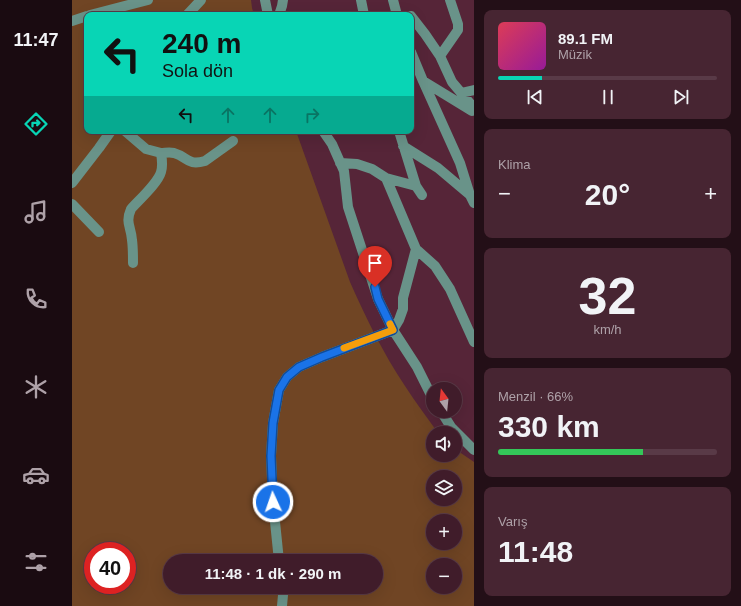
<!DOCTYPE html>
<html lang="tr">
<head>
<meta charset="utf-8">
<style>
  body { margin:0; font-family:Helvetica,sans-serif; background:#472532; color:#f1f3f6; height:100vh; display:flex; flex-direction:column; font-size:15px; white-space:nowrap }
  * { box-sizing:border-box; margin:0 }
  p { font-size:13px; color:#aea1a8 }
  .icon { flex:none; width:22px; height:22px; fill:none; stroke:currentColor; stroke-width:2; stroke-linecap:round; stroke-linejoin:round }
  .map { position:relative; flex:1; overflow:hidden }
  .details { display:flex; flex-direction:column; gap:10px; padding:10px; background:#230f17; width:267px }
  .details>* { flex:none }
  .guide { position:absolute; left:12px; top:12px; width:330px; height:122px; border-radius:8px; box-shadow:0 4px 16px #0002,0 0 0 1px #593a47; background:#08d5b5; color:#111; overflow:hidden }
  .needle { width:26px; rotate:345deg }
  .tools { position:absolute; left:354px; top:382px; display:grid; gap:8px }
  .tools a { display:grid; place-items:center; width:36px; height:36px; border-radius:50%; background:#401c2a; box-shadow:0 4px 16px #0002,0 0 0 1px #593a47; font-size:20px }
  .speed { position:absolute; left:12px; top:542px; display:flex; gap:8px; font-size:20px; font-weight:700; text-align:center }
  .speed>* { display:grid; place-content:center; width:52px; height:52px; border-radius:50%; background:#401c2a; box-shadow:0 4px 16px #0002,0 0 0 1px #593a47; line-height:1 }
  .speed .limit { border:6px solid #d22; background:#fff; color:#111 }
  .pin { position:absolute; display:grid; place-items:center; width:34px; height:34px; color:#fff; margin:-41px -17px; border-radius:50% 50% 50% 0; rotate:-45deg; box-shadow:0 0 4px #0007 }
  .pin .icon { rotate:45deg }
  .me { position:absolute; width:44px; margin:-22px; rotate:357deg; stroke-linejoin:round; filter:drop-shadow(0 0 3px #0008) }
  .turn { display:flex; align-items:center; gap:14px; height:84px; padding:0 12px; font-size:18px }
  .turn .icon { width:52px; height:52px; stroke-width:2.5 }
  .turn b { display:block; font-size:28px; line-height:34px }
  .lanes { display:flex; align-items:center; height:38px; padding:0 12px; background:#0003; justify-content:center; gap:20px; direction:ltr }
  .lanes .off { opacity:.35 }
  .big { font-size:30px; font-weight:700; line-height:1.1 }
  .details .card { flex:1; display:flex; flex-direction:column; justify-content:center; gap:6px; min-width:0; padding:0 14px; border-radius:8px; background:#472532 }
  .details .dial { align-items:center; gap:0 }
  .dial b { font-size:52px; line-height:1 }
  .song { display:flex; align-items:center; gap:12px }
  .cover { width:48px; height:48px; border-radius:6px; background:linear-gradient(135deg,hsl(350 70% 55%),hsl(300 70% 35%)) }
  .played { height:4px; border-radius:2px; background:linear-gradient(90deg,#08d5b5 20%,#593a47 20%) }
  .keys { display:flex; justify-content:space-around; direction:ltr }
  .heat { display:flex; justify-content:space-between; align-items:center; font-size:22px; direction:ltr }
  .charge { height:6px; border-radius:3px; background:linear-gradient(90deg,#34c759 66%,#593a47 0) }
  .trip { position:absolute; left:91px; top:554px; width:220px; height:40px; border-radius:20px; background:#401c2a; box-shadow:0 4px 16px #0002,0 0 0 1px #593a47; font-weight:700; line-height:40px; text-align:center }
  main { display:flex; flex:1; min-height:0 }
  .tabs { display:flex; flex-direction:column; width:72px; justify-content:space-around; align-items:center; background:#1a0b11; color:#aea1a8 }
  .tabs .icon { width:28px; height:28px }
  .tabs .active { color:#08d5b5 }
  .tabs b { font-size:18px; color:#f1f3f6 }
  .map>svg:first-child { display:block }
</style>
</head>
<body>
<main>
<nav class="tabs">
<b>11:47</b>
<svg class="icon active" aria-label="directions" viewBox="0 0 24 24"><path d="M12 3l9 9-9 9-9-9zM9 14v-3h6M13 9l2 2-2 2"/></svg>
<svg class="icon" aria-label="music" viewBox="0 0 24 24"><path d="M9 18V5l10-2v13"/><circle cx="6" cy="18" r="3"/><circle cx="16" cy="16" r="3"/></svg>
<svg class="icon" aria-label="phone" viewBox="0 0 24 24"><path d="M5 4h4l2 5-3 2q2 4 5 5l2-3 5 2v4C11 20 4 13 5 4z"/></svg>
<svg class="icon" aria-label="climate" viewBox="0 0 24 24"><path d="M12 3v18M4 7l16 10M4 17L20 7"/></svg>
<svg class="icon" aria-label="car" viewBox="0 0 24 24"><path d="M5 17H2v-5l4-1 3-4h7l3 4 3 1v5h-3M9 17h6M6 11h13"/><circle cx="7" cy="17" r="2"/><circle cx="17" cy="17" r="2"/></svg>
<svg class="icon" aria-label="filters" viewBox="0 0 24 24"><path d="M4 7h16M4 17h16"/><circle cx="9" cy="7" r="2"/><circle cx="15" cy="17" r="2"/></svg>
</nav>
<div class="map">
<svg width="402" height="606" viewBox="0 0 402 606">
  <rect width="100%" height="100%" fill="#562538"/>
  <!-- green -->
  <path fill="#704524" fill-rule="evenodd" d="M0,0H179L180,8L182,15H15V131H224L278,282C294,318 311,353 333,386C343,402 355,417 366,433H361V455H383V449L402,462V606H0ZM361,477H383V499H361ZM361,521H383V543H361ZM21,551H55V585H21ZM98,561H304V587H98ZM361,565H383V587H361Z"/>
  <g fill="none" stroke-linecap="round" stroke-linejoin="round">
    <!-- minor -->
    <path stroke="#699389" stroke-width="10" d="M193,0L196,15
      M289,0L292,15
      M321,0L325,15
      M18,15L76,0
      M115,15L129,0
      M207,15L210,6L211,0
      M339,16L353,34L368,56L380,82L402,108
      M0,21L15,16
      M339,52L351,81L388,163L398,195L402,203
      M368,56L386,30V24L378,0
      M351,81L400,111
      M389,93L402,90
      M53,131L74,149L89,153C90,159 91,166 89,172C86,183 67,200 59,209C53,223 59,226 60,240C61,247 61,255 61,263
      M251,131L260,144L272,171L276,207L306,299L321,330L345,367L361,399
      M327,131L344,186L350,195
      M331,146L366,168L398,195
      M89,153C93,153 97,152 102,153C116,157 115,166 133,161L161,141
      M268,163L285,164L300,169L314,178L344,249L363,266L378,289L402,342
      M314,178L344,186
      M0,183L27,148L39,131
      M0,204L27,232
      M369,411L379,427L402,450
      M207,561L201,502L199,456L201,423L207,390L215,377L227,367L250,357L321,330L327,320L331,309V298L344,249
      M210,587L211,595L210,606"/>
  </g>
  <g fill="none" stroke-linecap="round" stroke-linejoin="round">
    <!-- route casing -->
    <g stroke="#114b97" stroke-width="10">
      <path id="route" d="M201,502L199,456L201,423L207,390L215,377L227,367L250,357L321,330L306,299L303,287"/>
    </g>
    <!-- route -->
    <use href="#route" stroke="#1a73e8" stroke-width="7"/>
    <!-- slow -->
    <path stroke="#f59e0b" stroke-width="7" d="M272,348L321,330L318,324"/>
  </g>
</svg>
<div class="tools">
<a><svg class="needle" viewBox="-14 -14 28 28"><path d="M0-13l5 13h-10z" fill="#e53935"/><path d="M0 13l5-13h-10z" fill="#aea1a8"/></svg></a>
<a><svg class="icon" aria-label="sound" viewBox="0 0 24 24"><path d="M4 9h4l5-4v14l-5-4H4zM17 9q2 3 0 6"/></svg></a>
<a><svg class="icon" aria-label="layers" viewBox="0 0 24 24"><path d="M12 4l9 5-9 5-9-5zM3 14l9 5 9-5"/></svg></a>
<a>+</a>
<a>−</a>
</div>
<div class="speed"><div class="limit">40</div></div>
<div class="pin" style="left:303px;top:287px;background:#d93025"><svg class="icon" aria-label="arrive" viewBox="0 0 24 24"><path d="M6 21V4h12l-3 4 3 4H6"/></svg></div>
<svg class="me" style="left:201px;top:502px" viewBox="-20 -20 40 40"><circle r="17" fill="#1a73e8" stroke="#fff" stroke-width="3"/><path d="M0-11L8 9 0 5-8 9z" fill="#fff"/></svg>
<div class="trip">11:48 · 1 dk · 290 m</div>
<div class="guide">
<div class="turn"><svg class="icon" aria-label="left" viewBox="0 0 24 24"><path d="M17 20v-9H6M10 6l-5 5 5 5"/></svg><div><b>240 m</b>Sola dön</div></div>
<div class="lanes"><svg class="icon" aria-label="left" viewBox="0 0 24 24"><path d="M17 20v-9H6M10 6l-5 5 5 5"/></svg><svg class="icon off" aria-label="ahead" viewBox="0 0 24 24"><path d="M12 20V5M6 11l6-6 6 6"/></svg><svg class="icon off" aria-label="ahead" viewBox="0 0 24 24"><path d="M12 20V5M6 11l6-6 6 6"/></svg><svg class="icon off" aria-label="right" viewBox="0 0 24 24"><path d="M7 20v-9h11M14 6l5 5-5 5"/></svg></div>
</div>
</div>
<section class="details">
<div class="card">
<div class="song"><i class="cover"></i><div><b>89.1 FM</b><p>Müzik</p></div></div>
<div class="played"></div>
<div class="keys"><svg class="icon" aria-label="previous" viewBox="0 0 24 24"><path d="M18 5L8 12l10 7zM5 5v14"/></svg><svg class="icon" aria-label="pause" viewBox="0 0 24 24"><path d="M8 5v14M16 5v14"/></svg><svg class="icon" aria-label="next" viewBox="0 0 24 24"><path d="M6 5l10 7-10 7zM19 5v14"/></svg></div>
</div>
<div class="card"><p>Klima</p>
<div class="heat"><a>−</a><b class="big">20°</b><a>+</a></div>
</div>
<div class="card dial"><b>32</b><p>km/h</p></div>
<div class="card"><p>Menzil · 66%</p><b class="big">330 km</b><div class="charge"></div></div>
<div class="card"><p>Varış</p><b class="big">11:48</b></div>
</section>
</main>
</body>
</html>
